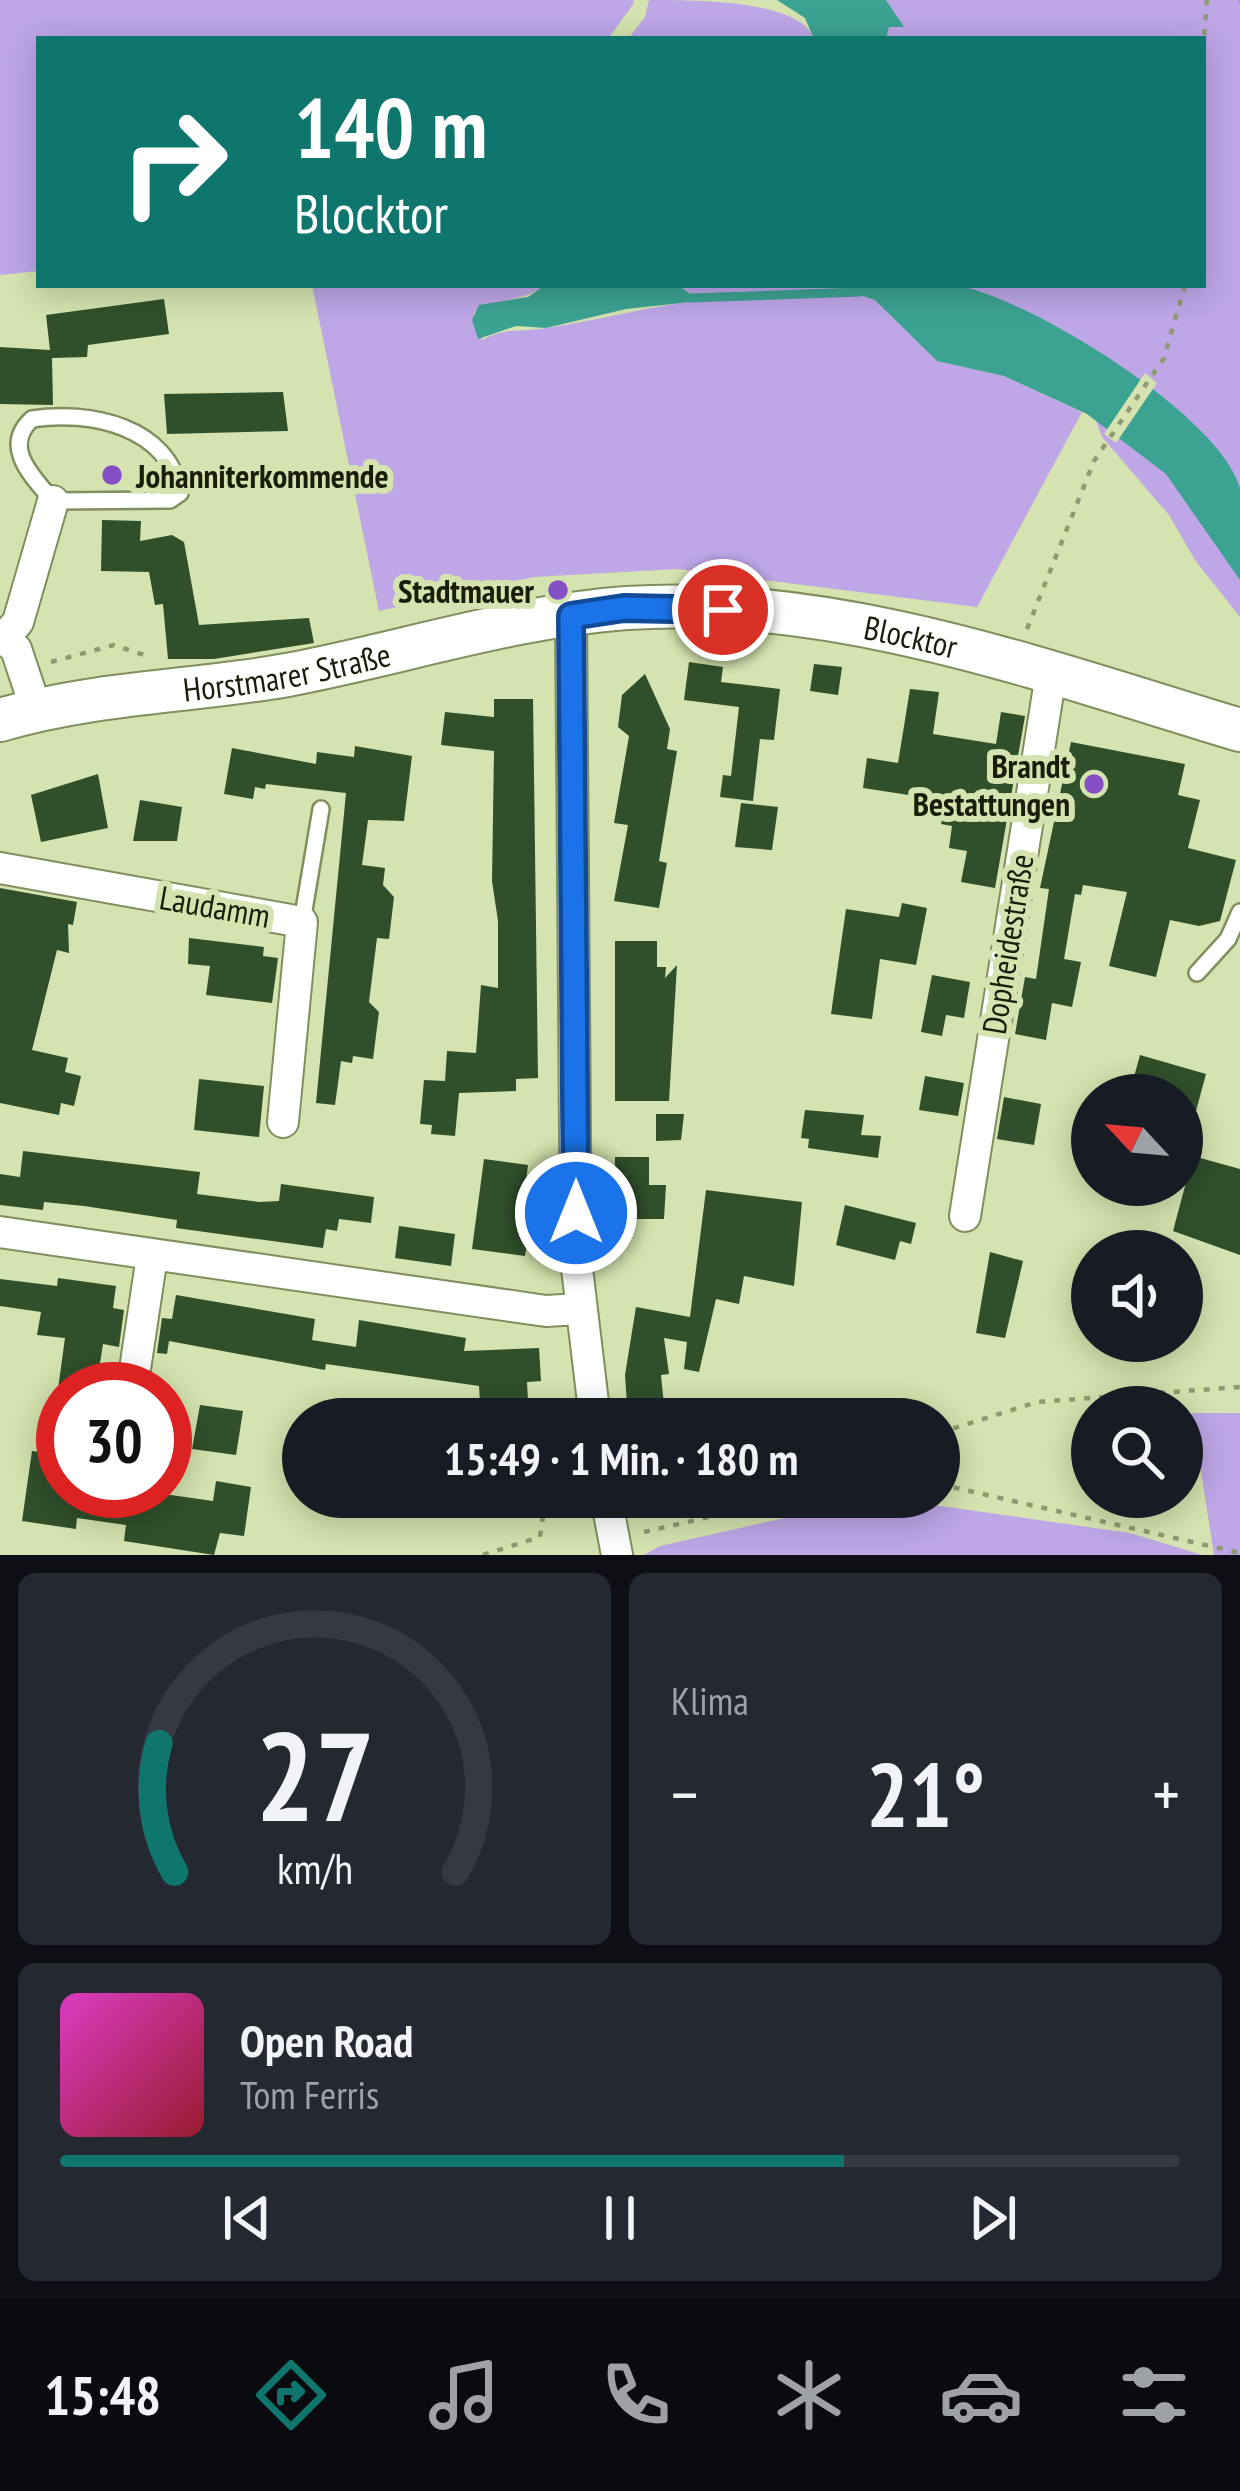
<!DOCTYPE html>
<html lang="de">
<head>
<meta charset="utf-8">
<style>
  body { margin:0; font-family:"PT Sans Narrow",sans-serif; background:#242831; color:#f1f3f6; height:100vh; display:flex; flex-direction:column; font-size:45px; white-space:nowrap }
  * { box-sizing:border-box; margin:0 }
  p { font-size:39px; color:#9ea1a6 }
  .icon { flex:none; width:66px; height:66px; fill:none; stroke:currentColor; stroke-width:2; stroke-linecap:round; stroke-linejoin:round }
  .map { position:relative; height:1555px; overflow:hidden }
  .sheet { display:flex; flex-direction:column; gap:18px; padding:18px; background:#0d0f14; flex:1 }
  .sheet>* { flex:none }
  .guide { position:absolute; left:36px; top:36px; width:1170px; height:252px; border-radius:0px; box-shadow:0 6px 30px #0003; background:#0f766e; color:#fff; overflow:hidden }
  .needle { width:78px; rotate:296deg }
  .fabs { position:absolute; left:1071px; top:1074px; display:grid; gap:24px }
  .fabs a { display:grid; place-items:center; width:132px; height:132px; border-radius:50%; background:#171b24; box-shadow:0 6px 30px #0003; font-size:60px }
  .speed { position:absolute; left:36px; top:1362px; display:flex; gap:24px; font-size:60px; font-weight:700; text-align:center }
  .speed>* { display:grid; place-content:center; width:156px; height:156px; border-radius:50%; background:#171b24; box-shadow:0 6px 30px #0003; line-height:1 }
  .speed .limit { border:18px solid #d22; background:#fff; color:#111 }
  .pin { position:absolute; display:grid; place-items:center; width:102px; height:102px; color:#fff; margin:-51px; border:6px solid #fff; border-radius:50%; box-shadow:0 3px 12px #0007 }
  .me { position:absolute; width:132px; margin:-66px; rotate:0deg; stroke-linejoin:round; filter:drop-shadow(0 0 9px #0008) }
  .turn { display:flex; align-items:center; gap:42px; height:252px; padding:0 60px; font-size:54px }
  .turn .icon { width:156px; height:156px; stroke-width:2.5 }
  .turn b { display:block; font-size:84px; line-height:102px }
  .big { font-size:90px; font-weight:700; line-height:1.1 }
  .sheet .widget { flex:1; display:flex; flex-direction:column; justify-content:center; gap:18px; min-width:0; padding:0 42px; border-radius:18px; background:#242831 }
  .sheet .dial { align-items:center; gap:0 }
  .dial svg { height:312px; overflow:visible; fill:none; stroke:#363941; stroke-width:7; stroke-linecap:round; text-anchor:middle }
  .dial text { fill:#f1f3f6; stroke:none }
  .song { display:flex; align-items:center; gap:36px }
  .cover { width:144px; height:144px; border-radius:18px; background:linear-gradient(135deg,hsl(310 70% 55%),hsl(350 70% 35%)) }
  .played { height:12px; border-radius:6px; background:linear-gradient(90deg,#0f766e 70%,#363941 70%) }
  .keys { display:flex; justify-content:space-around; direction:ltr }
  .heat { display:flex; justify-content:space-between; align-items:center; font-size:66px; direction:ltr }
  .sheet .tiles { flex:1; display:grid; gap:18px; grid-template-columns:1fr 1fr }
  .widget:last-child { grid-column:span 2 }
  .trip { position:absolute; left:282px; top:1398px; width:678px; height:120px; border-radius:60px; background:#171b24; box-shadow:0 6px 30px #0003; font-weight:700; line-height:120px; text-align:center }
  .tabs { display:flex; height:192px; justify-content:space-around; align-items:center; background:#090b0e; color:#9ea1a6 }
  .tabs .icon { width:84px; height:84px }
  .tabs .current { color:#0f766e }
  .tabs b { font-size:54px; color:#f1f3f6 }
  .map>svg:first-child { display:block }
</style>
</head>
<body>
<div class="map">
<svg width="1240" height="1555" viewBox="0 0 1240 1555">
  <rect width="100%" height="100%" fill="#d4e3af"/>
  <!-- green -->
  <path fill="#bea6e7" d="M0,0H633L634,3L608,39H39V271L0,275Z
    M649,0C694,0 802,0 814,39H628L645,17Z
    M886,0H1240V617L1195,560L1169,515L1102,437L1063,330L958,285H1203V39H886L889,27L896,25Z
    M312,285H545C524,302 498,298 474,312L482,340C506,327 522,332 547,328C598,320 648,307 700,300L681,287L649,285H853L860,295L875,299L938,361L1004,376L1082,412L977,607L678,569L534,577L379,611Z
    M1192,1413H1240V1555H1214Z
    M878,1497L1130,1533L1202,1555H644L660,1546Z"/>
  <!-- water -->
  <path fill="#3ca292" d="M777,0H886L904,27H889L886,39H814L805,18Z
    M545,285L681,287L700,301L626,309L546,328L516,326L478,339L472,320L479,305L528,297Z
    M853,285C885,285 922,281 954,285C1025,295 1220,415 1240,488C1240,514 1240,553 1240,580L1166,474L1087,414L1004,376L937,361L875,300L860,295Z"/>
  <!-- pier -->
  <path fill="#d4e3af" d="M1145,373L1157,383L1116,443L1104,434Z"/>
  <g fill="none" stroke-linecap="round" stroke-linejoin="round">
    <!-- stream -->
    <path stroke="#3ca292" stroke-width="9" d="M691,298L860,292L868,285"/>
  </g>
  <!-- building -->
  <path fill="#30502b" d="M164,299L169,334L88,345L87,357L52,358L53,405L0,404V347L50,350L46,315Z
    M283,392L288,431L167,434L164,394Z
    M102,520L141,521L140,541L172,535L184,542L199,625L309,618L314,643L214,659H168L163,604L155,605L149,572L101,571Z
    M689,662L723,667L721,682L780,689L774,740L760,739L753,801L720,797L723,775L731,776L739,707L684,700Z
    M814,664L842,667L838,695L810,691Z
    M645,674L670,729L667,749L677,751L659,861L667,863L659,908L614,901L628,825L614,823L629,736L618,727L622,695Z
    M910,689L939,692L933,734L996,744L1001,712L1025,716L995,888L961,882L967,851L949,848L952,826L941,824L944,811L933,809L935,799L863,788L867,758L898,763Z
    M494,699H533L538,1078L516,1079V1091L459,1093L455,1136L431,1134L432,1125L420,1124L424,1080L445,1081L447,1051L476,1053L481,985L498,988V921L492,881L494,751L441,745L445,712L494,717Z
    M1071,742L1185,764L1178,795L1200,800L1188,848L1236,860L1220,921L1199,926L1170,920L1156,977L1109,966L1127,892L1083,885L1081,895L1075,894L1064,959L1081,962L1072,1007L1052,1003L1046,1040L1015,1034L1025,977L1036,979L1049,889L1040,888Z
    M355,746L412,756L404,821L368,820L362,865L385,868L383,885L394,897L389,939L377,938L369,1002L379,1012L373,1059L353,1056L352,1063L341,1061L335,1105L316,1103L346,793L266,784L265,789L255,787L253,799L224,794L232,748L316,764L317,752L354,757Z
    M98,774L108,828L41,842L31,795Z
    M140,800L182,807L177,841H133Z
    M741,803L778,807L772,850L735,847Z
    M0,888L77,902L73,925L68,924L69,953L57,950L32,1050L68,1058L65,1072L81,1076L74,1106L61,1103L59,1115L0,1103Z
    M902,903L927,908L916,965L880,959L872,1019L831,1014L846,909L899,917Z
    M189,938L264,947L263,956L278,958L272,1003L206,995L210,966L188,964Z
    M615,941H657V967H666L665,978L677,965L669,1101H615Z
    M932,975L970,982L964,1018L946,1015L942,1036L921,1032Z
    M1140,1055L1206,1074L1189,1137H1182V1095H1129Z
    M925,1076L964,1083L958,1116L919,1110Z
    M199,1079L264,1086L259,1137L194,1130Z
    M1004,1097L1041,1104L1034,1145L997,1139Z
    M805,1110L864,1115L861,1135L881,1136L878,1158L808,1148L809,1139L801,1138Z
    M656,1114H684L681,1140L656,1141Z
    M23,1151L200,1172L197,1194L259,1202L279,1201L281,1184L374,1197L371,1223L339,1219L337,1231L326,1229L323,1248L176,1228L177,1220L84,1206L44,1202L43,1210L0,1205V1174L20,1177Z
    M1193,1156L1240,1169V1255L1173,1231Z
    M615,1157H649V1185H666L664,1219H614Z
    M484,1159L528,1165L522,1212L531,1213L525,1256L472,1249Z
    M706,1190L802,1202L794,1286L744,1276L739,1304L716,1299L699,1372L684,1369L687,1342L664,1338L669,1374L661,1375L665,1415L628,1418L625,1375L636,1307L690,1317Z
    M845,1205L916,1223L911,1244L900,1241L895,1260L836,1245Z
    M399,1226L455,1234L451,1266L395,1258Z
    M990,1252L1023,1261L1005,1338L976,1333Z
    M58,1278L116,1286L113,1308L124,1310L119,1347L103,1344L96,1389H58L65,1338L37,1335L41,1312L0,1306V1279L57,1286Z
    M176,1295L315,1319L312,1340L356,1347L359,1320L466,1338L464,1351L539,1348L541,1381L527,1382L529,1419H481L479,1386L326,1364L325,1370L169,1341L167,1354L157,1353L162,1318L172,1319Z
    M200,1405L243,1411L236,1455L192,1449Z
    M32,1451L63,1455V1491H143L213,1501L216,1481L251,1487L244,1536L220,1533L214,1555L124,1541L126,1525L77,1518L76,1529L22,1521Z"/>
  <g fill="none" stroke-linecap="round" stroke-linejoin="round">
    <!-- service casing -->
    <g stroke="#818f5e" stroke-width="20">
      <path id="service" d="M32,419C89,410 169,426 180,493L170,500L53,501C33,477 1,447 32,419Z
        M302,922L321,809
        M1197,973L1228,939L1240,912"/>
    </g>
    <!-- minor casing -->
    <g stroke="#818f5e" stroke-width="34">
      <path id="minor" d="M571,616L576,1260L595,1419
        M0,635L16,649L36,709
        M5,637L18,622L53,501
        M0,868L302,922L283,1122
        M965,1216L1051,674
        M0,1232L546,1311L580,1309
        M132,1389L152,1256
        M606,1497L617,1555"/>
    </g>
    <!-- secondary casing -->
    <g stroke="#818f5e" stroke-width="46">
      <g id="secondary">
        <path id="s1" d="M0,720C94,692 192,692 287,675C399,654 513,616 627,608C835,594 1044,671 1240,730"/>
      </g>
    </g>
    <!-- path -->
    <path stroke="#8f9a72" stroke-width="4.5" stroke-dasharray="6 9" stroke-linecap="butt" d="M1239,0H1240
      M1203,50L1207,0
      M1027,629L1094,461L1164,358L1185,285
      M51,662L114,645L150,657
      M939,1433L1037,1402L1240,1387
      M939,1484L1240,1553
      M663,1497L671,1508L709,1497
      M644,1532L796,1497
      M483,1555L540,1537L546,1497"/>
    <!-- service -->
    <use href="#service" stroke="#fff" stroke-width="15"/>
    <!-- minor -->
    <use href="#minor" stroke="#fff" stroke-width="30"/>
    <!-- secondary -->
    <use href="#secondary" stroke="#fff" stroke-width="42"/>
  </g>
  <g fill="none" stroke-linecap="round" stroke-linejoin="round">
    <!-- route casing -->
    <g stroke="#114b97" stroke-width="30">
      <path id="route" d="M576,1213L571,616L624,608L723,610"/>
    </g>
    <!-- route -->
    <use href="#route" stroke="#1a73e8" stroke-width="21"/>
  </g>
  <!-- markers -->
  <g fill="#8550c7" stroke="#d4e3af" stroke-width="4.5">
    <circle cx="112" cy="475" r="12"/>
    <circle cx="558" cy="590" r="12"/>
    <circle cx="1094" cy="784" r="12"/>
  </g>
  <g text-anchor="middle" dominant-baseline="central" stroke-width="12" stroke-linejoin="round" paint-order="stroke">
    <!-- poi labels -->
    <g font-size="33" font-weight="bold" fill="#191e0a" stroke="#d4e3af" text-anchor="end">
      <text x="136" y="475" text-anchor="start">Johanniterkommende</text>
      <text x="534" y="590">Stadtmauer</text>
      <text x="1070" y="765">Brandt<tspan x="1070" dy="38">Bestattungen</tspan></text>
    </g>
    <!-- street labels -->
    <g font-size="33" fill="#191e0a" stroke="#d4e3af">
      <text stroke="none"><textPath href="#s1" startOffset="924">Blocktor</textPath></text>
      <text stroke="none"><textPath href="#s1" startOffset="291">Horstmarer Straße</textPath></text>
      <text transform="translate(215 906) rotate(10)">Laudamm</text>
      <text transform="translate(1007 944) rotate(-81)">Dopheidestraße</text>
    </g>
  </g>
</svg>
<div class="fabs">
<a><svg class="needle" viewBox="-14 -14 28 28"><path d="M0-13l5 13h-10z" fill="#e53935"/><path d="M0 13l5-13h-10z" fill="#9ea1a6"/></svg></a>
<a><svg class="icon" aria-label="sound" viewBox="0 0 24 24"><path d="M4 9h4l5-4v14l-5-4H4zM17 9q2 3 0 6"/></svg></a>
<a><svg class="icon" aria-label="search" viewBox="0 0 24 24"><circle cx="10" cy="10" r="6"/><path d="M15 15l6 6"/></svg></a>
</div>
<div class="speed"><div class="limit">30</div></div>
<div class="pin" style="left:723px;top:610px;background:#d93025"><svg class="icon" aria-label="arrive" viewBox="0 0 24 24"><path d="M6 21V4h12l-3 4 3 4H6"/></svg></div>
<svg class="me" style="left:576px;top:1213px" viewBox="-20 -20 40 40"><circle r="17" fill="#1a73e8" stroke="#fff" stroke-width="3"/><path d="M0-11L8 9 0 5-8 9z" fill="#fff"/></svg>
<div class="trip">15:49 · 1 Min. · 180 m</div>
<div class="guide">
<div class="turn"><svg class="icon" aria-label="right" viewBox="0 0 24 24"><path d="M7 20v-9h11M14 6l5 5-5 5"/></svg><div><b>140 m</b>Blocktor</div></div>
</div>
</div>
<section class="sheet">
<div class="tiles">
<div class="widget dial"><svg viewBox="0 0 100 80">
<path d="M14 69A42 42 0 1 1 86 69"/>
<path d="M14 69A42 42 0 0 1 10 36" stroke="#0f766e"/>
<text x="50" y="56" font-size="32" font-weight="700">27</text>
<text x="50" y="72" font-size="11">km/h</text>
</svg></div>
<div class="widget"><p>Klima</p>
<div class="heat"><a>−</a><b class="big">21°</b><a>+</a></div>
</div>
<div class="widget">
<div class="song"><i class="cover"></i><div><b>Open Road</b><p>Tom Ferris</p></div></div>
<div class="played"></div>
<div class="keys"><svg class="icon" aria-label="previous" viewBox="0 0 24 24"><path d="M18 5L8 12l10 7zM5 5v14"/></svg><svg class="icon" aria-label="pause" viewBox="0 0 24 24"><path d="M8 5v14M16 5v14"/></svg><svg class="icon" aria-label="next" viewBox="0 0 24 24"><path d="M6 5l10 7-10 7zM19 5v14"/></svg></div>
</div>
</div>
</section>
<nav class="tabs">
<b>15:48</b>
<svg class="icon current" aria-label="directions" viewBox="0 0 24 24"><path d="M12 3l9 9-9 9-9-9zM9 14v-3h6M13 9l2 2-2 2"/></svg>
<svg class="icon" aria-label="music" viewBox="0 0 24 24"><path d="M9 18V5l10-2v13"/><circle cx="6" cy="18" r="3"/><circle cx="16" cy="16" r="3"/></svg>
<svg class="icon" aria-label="phone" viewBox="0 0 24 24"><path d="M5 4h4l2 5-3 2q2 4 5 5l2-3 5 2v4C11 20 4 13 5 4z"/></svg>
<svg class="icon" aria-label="climate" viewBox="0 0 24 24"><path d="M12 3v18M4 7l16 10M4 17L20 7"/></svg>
<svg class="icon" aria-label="car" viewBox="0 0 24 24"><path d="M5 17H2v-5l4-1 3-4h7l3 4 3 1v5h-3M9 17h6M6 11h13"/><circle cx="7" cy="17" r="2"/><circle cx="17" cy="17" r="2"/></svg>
<svg class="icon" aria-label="filters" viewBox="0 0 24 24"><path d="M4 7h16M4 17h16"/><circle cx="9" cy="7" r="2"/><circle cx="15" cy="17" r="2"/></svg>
</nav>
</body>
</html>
